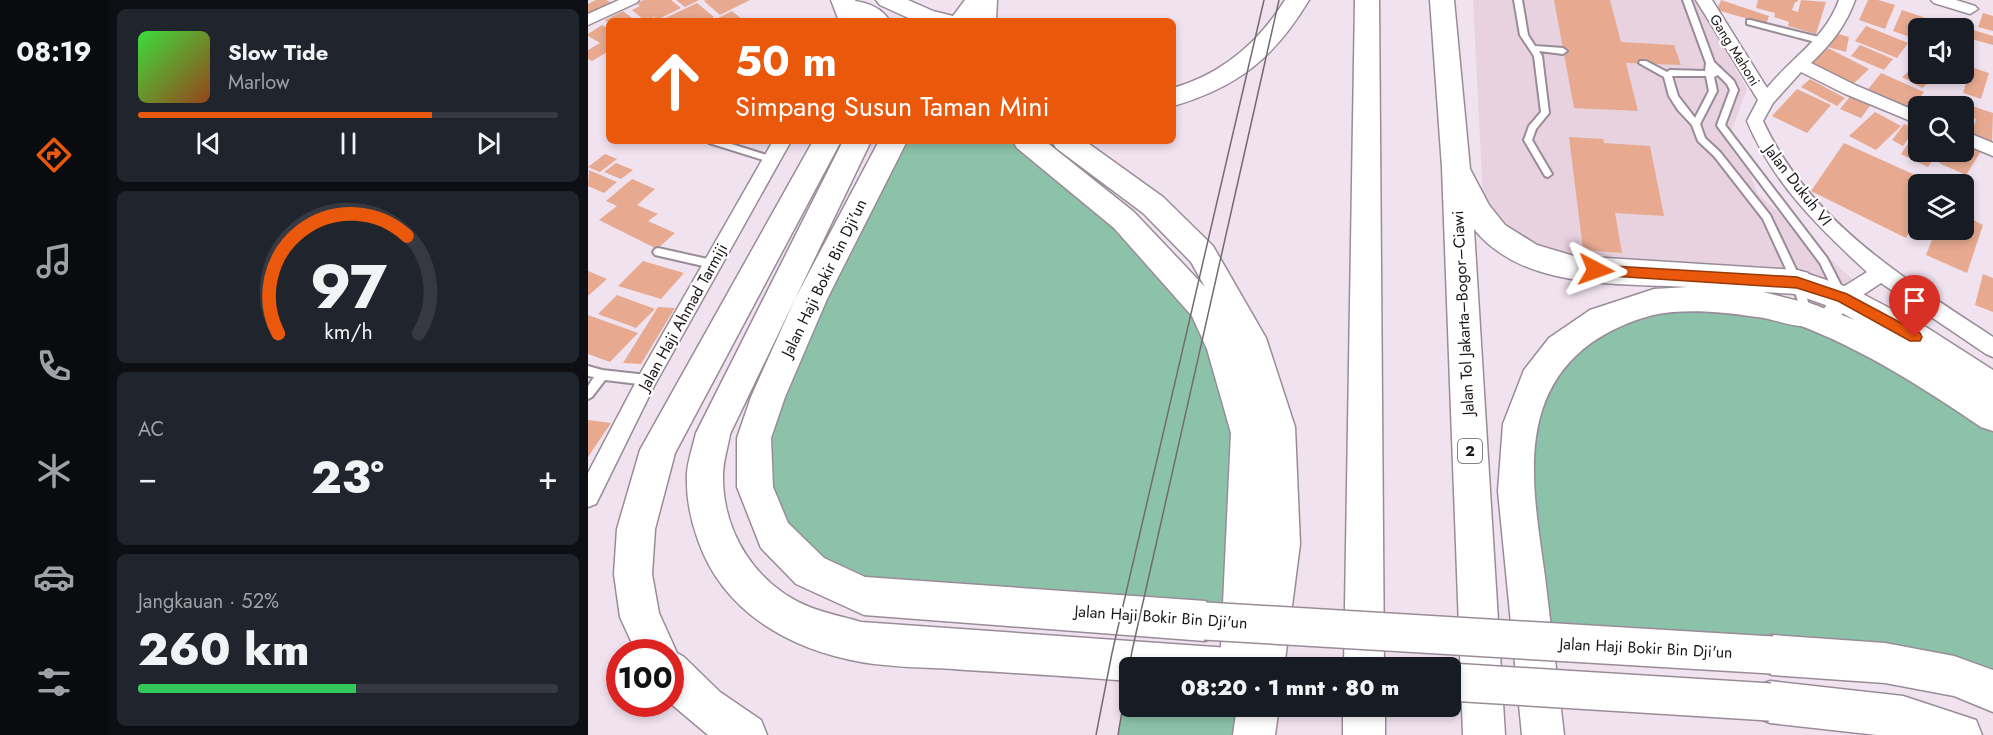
<!DOCTYPE html>
<html lang="id">
<head>
<meta charset="utf-8">
<style>
  body { margin:0; font-family:Jost,sans-serif; background:#20242c; color:#f1f3f6; height:100vh; display:flex; flex-direction:column; font-size:22px; white-space:nowrap }
  * { box-sizing:border-box; margin:0 }
  p { font-size:20px; color:#9ea1a6 }
  .icon { flex:none; width:33px; height:33px; fill:none; stroke:currentColor; stroke-width:2; stroke-linecap:round; stroke-linejoin:round }
  .map { position:relative; flex:1; overflow:hidden }
  .sheet { display:flex; flex-direction:column; gap:9px; padding:9px; background:#0d0f14; width:480px }
  .sheet>* { flex:none }
  .banner { position:absolute; left:18px; top:18px; width:570px; height:126px; border-radius:9px; box-shadow:0 3px 9px #0003; background:#ea580c; color:#fff; overflow:hidden }
  .tools { position:absolute; left:1320px; top:18px; display:grid; gap:12px }
  .tools a { display:grid; place-items:center; width:66px; height:66px; border-radius:9px; background:#171b24; box-shadow:0 3px 9px #0003; font-size:30px }
  .speed { position:absolute; left:18px; top:639px; display:flex; gap:12px; font-size:30px; font-weight:700; text-align:center }
  .speed>* { display:grid; place-content:center; width:78px; height:78px; border-radius:50%; background:#171b24; box-shadow:0 3px 9px #0003; line-height:1 }
  .speed .limit { border:9px solid #d22; background:#fff; color:#111 }
  .pin { position:absolute; display:grid; place-items:center; width:51px; height:51px; color:#fff; margin:-62px -26px; border-radius:50% 50% 50% 0; rotate:-45deg; box-shadow:0 0 6px #0007 }
  .pin .icon { rotate:45deg }
  .me { position:absolute; width:66px; margin:-33px; rotate:94deg; stroke-linejoin:round; filter:drop-shadow(0 0 4px #0008) }
  .turn { display:flex; align-items:center; gap:21px; height:126px; padding:0 30px; font-size:27px }
  .turn .icon { width:78px; height:78px; stroke-width:2.5 }
  .turn b { display:block; font-size:42px; line-height:51px }
  .big { font-size:45px; font-weight:800; line-height:1.1 }
  .sheet .tile { flex:1; display:flex; flex-direction:column; justify-content:center; gap:9px; min-width:0; padding:0 21px; border-radius:9px; background:#20242c }
  .sheet .dial { align-items:center; gap:0 }
  .dial svg { height:156px; overflow:visible; fill:none; stroke:#363941; stroke-width:7; stroke-linecap:round; text-anchor:middle }
  .dial text { fill:#f1f3f6; stroke:none }
  .song { display:flex; align-items:center; gap:18px }
  .cover { width:72px; height:72px; border-radius:9px; background:linear-gradient(135deg,hsl(120 70% 55%),hsl(20 70% 35%)) }
  .played { height:6px; border-radius:3px; background:linear-gradient(90deg,#ea580c 70%,#363941 70%) }
  .keys { display:flex; justify-content:space-around; direction:ltr }
  .heat { display:flex; justify-content:space-between; align-items:center; font-size:33px; direction:ltr }
  .charge { height:9px; border-radius:4px; background:linear-gradient(90deg,#34c759 52%,#363941 0) }
  .trip { position:absolute; left:531px; top:657px; width:342px; height:60px; border-radius:9px; background:#171b24; box-shadow:0 3px 9px #0003; font-weight:800; line-height:60px; text-align:center }
  main { display:flex; flex:1; min-height:0 }
  .menu { display:flex; flex-direction:column; width:108px; justify-content:space-around; align-items:center; background:#090b0e; color:#9ea1a6 }
  .menu .icon { width:42px; height:42px }
  .menu .active { color:#ea580c }
  .menu b { font-size:27px; color:#f1f3f6 }
  .map>svg:first-child { display:block }
</style>
</head>
<body>
<main>
<nav class="menu">
<b>08:19</b>
<svg class="icon active" aria-label="directions" viewBox="0 0 24 24"><path d="M12 3l9 9-9 9-9-9zM9 14v-3h6M13 9l2 2-2 2"/></svg>
<svg class="icon" aria-label="music" viewBox="0 0 24 24"><path d="M9 18V5l10-2v13"/><circle cx="6" cy="18" r="3"/><circle cx="16" cy="16" r="3"/></svg>
<svg class="icon" aria-label="phone" viewBox="0 0 24 24"><path d="M5 4h4l2 5-3 2q2 4 5 5l2-3 5 2v4C11 20 4 13 5 4z"/></svg>
<svg class="icon" aria-label="climate" viewBox="0 0 24 24"><path d="M12 3v18M4 7l16 10M4 17L20 7"/></svg>
<svg class="icon" aria-label="car" viewBox="0 0 24 24"><path d="M5 17H2v-5l4-1 3-4h7l3 4 3 1v5h-3M9 17h6M6 11h13"/><circle cx="7" cy="17" r="2"/><circle cx="17" cy="17" r="2"/></svg>
<svg class="icon" aria-label="filters" viewBox="0 0 24 24"><path d="M4 7h16M4 17h16"/><circle cx="9" cy="7" r="2"/><circle cx="15" cy="17" r="2"/></svg>
</nav>
<section class="sheet">
<div class="tile">
<div class="song"><i class="cover"></i><div><b>Slow Tide</b><p>Marlow</p></div></div>
<div class="played"></div>
<div class="keys"><svg class="icon" aria-label="previous" viewBox="0 0 24 24"><path d="M18 5L8 12l10 7zM5 5v14"/></svg><svg class="icon" aria-label="pause" viewBox="0 0 24 24"><path d="M8 5v14M16 5v14"/></svg><svg class="icon" aria-label="next" viewBox="0 0 24 24"><path d="M6 5l10 7-10 7zM19 5v14"/></svg></div>
</div>
<div class="tile dial"><svg viewBox="0 0 100 80">
<path d="M14 69A42 42 0 1 1 86 69"/>
<path d="M14 69A42 42 0 0 1 80 19" stroke="#ea580c"/>
<text x="50" y="56" font-size="32" font-weight="700">97</text>
<text x="50" y="72" font-size="11">km/h</text>
</svg></div>
<div class="tile"><p>AC</p>
<div class="heat"><a>−</a><b class="big">23°</b><a>+</a></div>
</div>
<div class="tile"><p>Jangkauan · 52%</p><b class="big">260 km</b><div class="charge"></div></div>
</section>
<div class="map">
<svg width="1405" height="735" viewBox="0 0 1405 735">
  <rect width="100%" height="100%" fill="#f0e2ef"/>
  <!-- commercial -->
  <path fill="#e9d2df" d="M885,0H1109L1159,89L1144,129L1170,194L1282,295L964,266L896,217Z"/>
  <!-- green -->
  <path fill="#8cc2a9" d="M305,141H439L617,308L660,433L653,623L276,596L186,535L180,397Z
    M1171,304L1405,416V691L946,641L928,491L948,380L1013,319Z
    M544,651L542,668V706L650,707L648,735H530Z"/>
  <!-- building -->
  <path fill="#e7aa90" d="M8,0H18L26,4L0,19V4Z
    M56,0H83L93,8L69,20L66,17L57,21L44,10L52,6L49,3Z
    M88,0H111L97,7Z
    M118,0H162L132,15L116,1Z
    M966,0H1022L1033,42L1086,45L1093,65L1038,63L1050,111L986,108Z
    M1133,0L1181,16L1178,24L1129,10Z
    M1170,0H1210L1209,2H1207L1204,10L1210,12L1213,0L1238,2L1228,34L1200,26L1201,22L1186,17L1187,13L1168,8Z
    M1280,0H1290L1307,5L1297,29L1271,20Z
    M109,3L126,17L119,21H71Z
    M1314,10L1368,28H1330V40L1305,31Z
    M35,11L48,21H21V23L17,20Z
    M144,11L155,20L124,21Z
    M1395,13L1405,16V31L1390,27Z
    M14,25L21,29V51L4,61L0,59V50L12,43L0,36V34Z
    M1278,26L1320,43L1309,58L1267,41Z
    M1382,29L1405,36V45L1380,38Z
    M1244,32L1261,37L1258,52L1240,47Z
    M1272,45L1305,59L1296,70L1263,56Z
    M1240,48L1281,69L1262,87L1221,65Z
    M1330,64V74H1352L1334,88L1314,77Z
    M1383,67L1401,73L1393,99L1375,93Z
    M1293,73L1336,92L1322,111L1278,92Z
    M1222,79L1257,98L1249,106L1213,87Z
    M1209,89L1243,105L1219,133L1184,116Z
    M1264,94L1284,103L1273,118L1252,109Z
    M1378,104L1405,113L1404,143L1383,136L1388,119L1376,115Z
    M1287,112L1313,126L1288,150L1261,136Z
    M1316,124L1327,129L1315,146L1304,140Z
    M1330,129V152H1350L1340,167L1313,154Z
    M981,137L1015,139L1016,143L1062,146L1076,216L1027,213L1034,253L995,250Z
    M1256,143L1347,184H1330V216L1318,238L1223,191Z
    M1376,143L1393,151L1378,175L1351,163L1358,152H1376Z
    M17,154L29,159L12,172L0,167Z
    M28,163L45,170L33,179L16,172Z
    M1,170L29,182L16,193L0,186Z
    M44,179L67,189L49,205L70,214L60,221L87,233L69,249L11,220L29,206L18,201Z
    M1376,215L1395,225L1379,273L1338,255L1348,230H1376Z
    M55,261L96,273L73,299L30,286Z
    M0,271L19,279L0,296Z
    M1395,274L1405,278V312L1387,305Z
    M29,295L67,309L48,328L10,314Z
    M70,307L87,308L53,364L35,363Z
    M0,315L50,333L22,362L0,354Z
    M0,420L23,423L0,457Z"/>
  <g fill="none" stroke-linecap="round" stroke-linejoin="round">
    <!-- lane casing -->
    <g stroke="#998c98" stroke-width="4">
      <path id="lane" d="M926,0H934L940,35L947,46L975,48L979,51L975,54L951,51L954,56L961,113L948,129L944,140L964,174L960,177L957,176L936,140L941,126L953,112L946,56L932,35Z
        M1095,0H1103L1126,62L1146,81L1150,90L1137,125L1239,258L1258,295L1253,299L1249,298L1232,263L1130,127L1129,125L1142,90L1139,84L1130,75L1126,77L1129,91L1112,124L1117,138L1132,152L1182,215L1214,282L1224,315L1223,318H1215L1214,315L1204,282L1175,219L1126,156L1110,141L1104,125L1090,110L1081,96L1076,77L1051,63L1052,61H1058L1079,72L1082,70L1117,71L1118,63ZM1084,76H1118L1121,91L1107,118L1090,96Z
        M1159,20H1162L1235,38L1239,41L1235,44L1159,24Z
        M120,141H134L185,157L186,159L182,162L121,143Z
        M70,248L124,260L129,264L124,268L67,255L65,252L67,249Z
        M0,366L14,370L59,375L63,377L64,380L63,383L59,385L17,380L4,397L0,399V386L6,377L0,376Z"/>
    </g>
    <!-- street casing -->
    <g stroke="#998c98" stroke-width="3">
      <path id="street" d="M31,0H51L48,3L0,25V14Z
        M1108,0H1124L1179,88C1204,57 1237,39 1251,0H1267C1258,26 1242,45 1223,63L1267,85L1330,112V124L1255,93L1213,72L1185,103L1175,121C1221,221 1317,279 1405,337V357L1398,354L1293,283L1261,304L1245,327L1238,329L1231,327L1228,321L1247,292L1279,272C1230,227 1185,183 1159,121L1170,100Z
        M1343,0H1368L1387,6L1390,9L1382,14L1346,3Z
        M1376,131L1405,143V156L1376,144Z
        M185,141H203L66,386L8,504L0,507V473L52,374Z"/>
    </g>
    <!-- primary casing -->
    <g stroke="#998c98" stroke-width="3">
      <path id="primary" d="M244,0C266,0 289,1 302,21C280,21 258,20 244,0Z
        M288,0H320L345,11L365,16L377,0H401L386,21H327L292,5Z
        M255,141H283L142,434C140,447 135,461 135,475C134,533 169,587 224,608C240,614 257,617 273,622L641,648L655,654L661,668H542V681C487,677 432,673 378,670C344,667 307,668 273,662C201,649 135,612 110,540C102,518 98,496 99,473C100,460 105,446 108,433Z
        M291,141H319L239,299L197,397L183,438L185,487L200,523L236,558L277,577L617,601L631,607L637,621L631,635L617,641L276,615L208,584L173,548L149,487V438L163,397L207,299Z
        M1209,270L1265,289L1338,327L1405,370V431L1393,427C1334,387 1275,349 1208,324L1203,315L1208,306L1219,302L1267,320L1243,307L1198,291L1194,282L1198,273Z
        M1184,635L1297,643L1366,656L1405,670V712L1366,696L1297,683L1184,675L1170,669L1164,655L1170,641Z
        M1182,681L1315,696L1388,720L1394,735H1289L1182,723L1167,717L1161,702L1167,687Z"/>
    </g>
    <!-- highway casing -->
    <g stroke="#998c98" stroke-width="3">
      <path id="highway" d="M243,0H267L275,21H251Z
        M385,0H409L408,21H384Z
        M697,0H721C686,58 650,87 585,106V88C634,74 671,42 697,0Z
        M767,0H791L796,668H756Z
        M842,0H866L882,169L901,205L917,225L949,245L986,256L1209,270L1220,273L1224,282L1220,291L1209,294L1175,292L1230,306L1235,315L1230,324C1210,331 1189,319 1169,317C1136,312 1097,308 1065,315C1042,321 1022,330 1003,343C925,400 946,494 957,577C963,630 970,682 976,735H934L910,491L915,424L936,370L961,338L1002,310L1066,289L1100,287C1030,283 935,290 886,229L917,735H875L854,167Z
        M225,141H253L87,453L67,529L64,574L71,613L89,653L96,657L132,692L173,720L179,735H120L82,703V652H48L32,617L26,574L29,529L52,450Z
        M425,141H457L546,212L617,287L603,262L555,213L468,148L464,141H497L575,197L625,246L678,338L707,427L712,544L696,668H632L643,433L619,349L604,316L526,228L429,148Z
        M649,706H691L687,735H645Z
        M755,706H797V735H755Z"/>
    </g>
    <!-- lane -->
    <use href="#lane" fill="#fff" fill-rule="evenodd"/>
    <!-- street -->
    <use href="#street" fill="#fff" fill-rule="evenodd"/>
    <!-- primary -->
    <use href="#primary" fill="#fff" fill-rule="evenodd"/>
    <!-- highway -->
    <use href="#highway" fill="#fff" fill-rule="evenodd"/>
    <!-- tram -->
    <path stroke="#736a72" stroke-width="1.5" d="M508,735L524,653L676,0
      M530,735L544,651L691,0"/>
    <!-- primary-bridge casing -->
    <g stroke="#998c98" stroke-width="40" stroke-linecap="butt">
      <path id="primary-bridge" d="M617,621L1184,655
        M862,682L1182,702"/>
    </g>
    <!-- primary-bridge -->
    <use href="#primary-bridge" stroke="#fff" stroke-width="37"/>
  </g>
  <!-- route -->
  <path fill="#ea580c" stroke="#983908" stroke-width="1.5" d="M1008,265L1209,277L1259,294L1332,333L1334,337L1332,341H1322L1250,301L1209,288L1008,275L1002,270Z"/>
  <g text-anchor="middle" dominant-baseline="central" stroke-width="4.5" stroke-linejoin="round" paint-order="stroke">
    <!-- far-street labels -->
    <g font-size="14" fill="#1b161b" stroke="#fff">
      <text transform="translate(1147 50) rotate(58)">Gang Mahoni</text>
    </g>
    <!-- shield labels -->
    <rect fill="#fff" stroke="#5f5c5f" stroke-width="1.5" x="870" y="439" width="24" height="24" rx="4.5"/>
    <g font-size="15" font-weight="bold" fill="#1b161b">
      <text x="882" y="451">2</text>
    </g>
    <!-- street labels -->
    <g font-size="16" fill="#1b161b" stroke="#fff">
      <text transform="translate(1210 185) rotate(52)">Jalan Dukuh VI</text>
      <text transform="translate(236 278) rotate(-64)">Jalan Haji Bokir Bin Dji'un</text>
      <text transform="translate(875 313) rotate(-93)">Jalan Tol Jakarta–Bogor–Ciawi</text>
      <text transform="translate(95 317) rotate(-61)">Jalan Haji Ahmad Tarmiji</text>
      <text transform="translate(573 617) rotate(4)">Jalan Haji Bokir Bin Dji'un</text>
      <text transform="translate(1058 648) rotate(3)">Jalan Haji Bokir Bin Dji'un</text>
    </g>
  </g>
</svg>
<div class="tools">
<a><svg class="icon" aria-label="sound" viewBox="0 0 24 24"><path d="M4 9h4l5-4v14l-5-4H4zM17 9q2 3 0 6"/></svg></a>
<a><svg class="icon" aria-label="search" viewBox="0 0 24 24"><circle cx="10" cy="10" r="6"/><path d="M15 15l6 6"/></svg></a>
<a><svg class="icon" aria-label="layers" viewBox="0 0 24 24"><path d="M12 4l9 5-9 5-9-5zM3 14l9 5 9-5"/></svg></a>
</div>
<div class="speed"><div class="limit">100</div></div>
<div class="pin" style="left:1327px;top:337px;background:#d93025"><svg class="icon" aria-label="arrive" viewBox="0 0 24 24"><path d="M6 21V4h12l-3 4 3 4H6"/></svg></div>
<svg class="me" style="left:1008px;top:270px" viewBox="-20 -20 40 40"><path d="M0-17L14 15 0 8-14 15z" fill="#ea580c" stroke="#fff" stroke-width="4"/></svg>
<div class="trip">08:20 · 1 mnt · 80 m</div>
<div class="banner">
<div class="turn"><svg class="icon" aria-label="ahead" viewBox="0 0 24 24"><path d="M12 20V5M6 11l6-6 6 6"/></svg><div><b>50 m</b>Simpang Susun Taman Mini</div></div>
</div>
</div>
</main>
</body>
</html>
